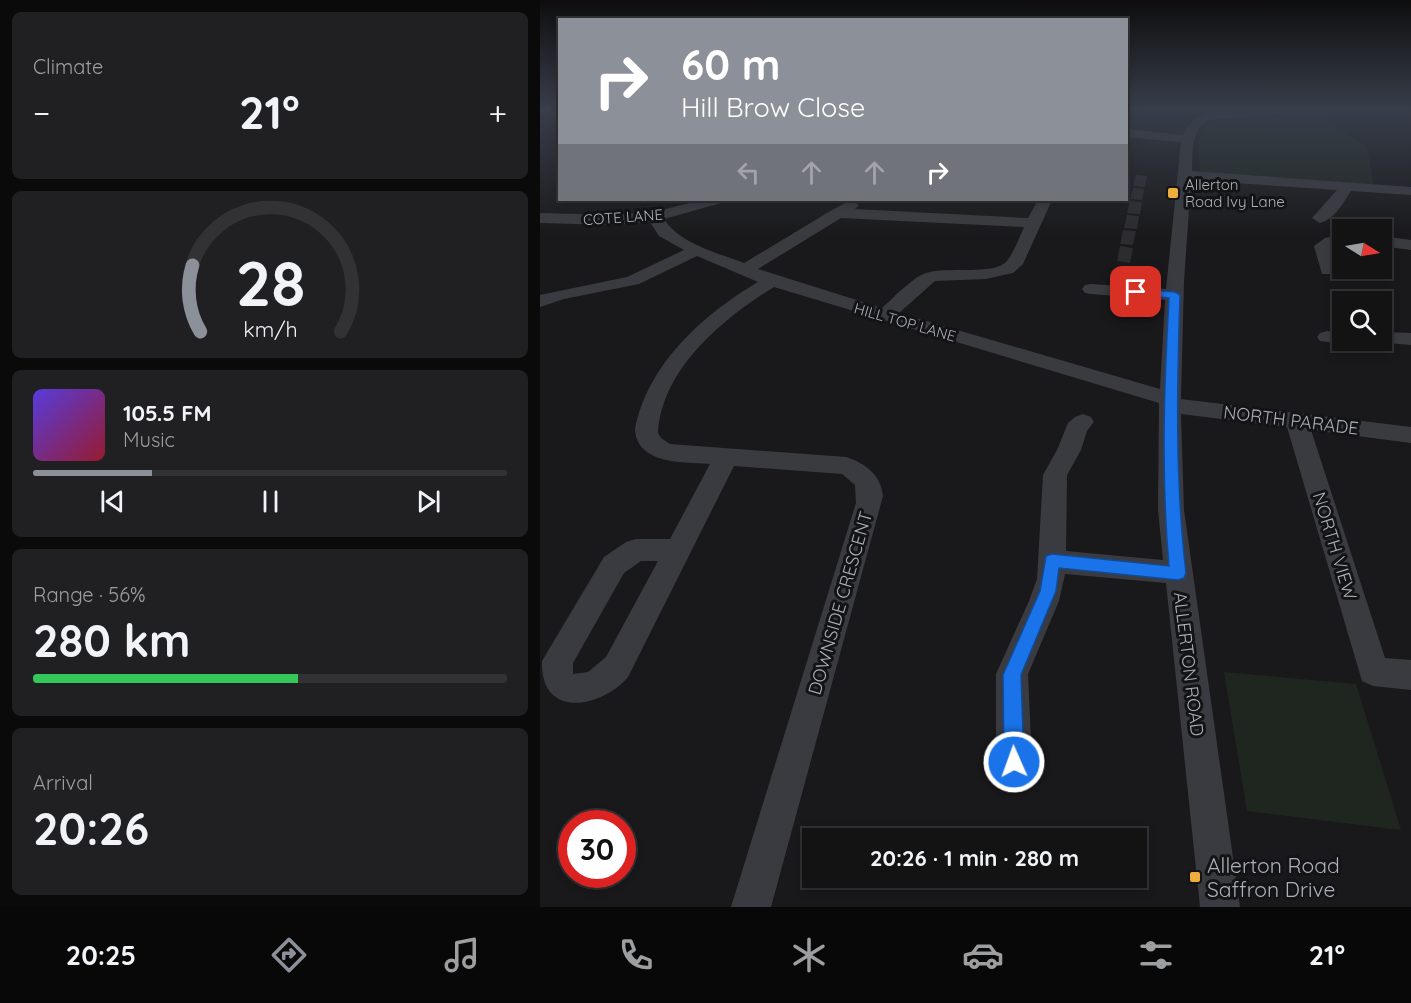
<!DOCTYPE html>
<html lang="en">
<head>
<meta charset="utf-8">
<style>
  body { margin:0; font-family:Quicksand,sans-serif; background:#202022; color:#f1f3f6; height:100vh; display:flex; flex-direction:column; font-size:22px; white-space:nowrap }
  * { box-sizing:border-box; margin:0 }
  p { font-size:20px; color:#9d9ea0 }
  .icon { flex:none; width:33px; height:33px; fill:none; stroke:currentColor; stroke-width:2; stroke-linecap:round; stroke-linejoin:round }
  .map { position:relative; flex:1; overflow:hidden }
  .side { display:flex; flex-direction:column; gap:12px; padding:12px; background:#0a0a0b; width:540px }
  .side>* { flex:none }
  .top-card { position:absolute; left:18px; top:18px; width:570px; height:183px; border-radius:0px; box-shadow:0 3px 9px #0003,0 0 0 2px #323234; background:#8c9099; color:#fff; overflow:hidden }
  .needle { width:39px; rotate:101deg }
  .buttons { position:absolute; left:792px; top:219px; display:grid; gap:12px }
  .buttons a { display:grid; place-items:center; width:60px; height:60px; border-radius:0px; background:#131314; box-shadow:0 3px 9px #0003,0 0 0 2px #323234; font-size:30px }
  .speed { position:absolute; left:18px; top:810px; display:flex; gap:12px; font-size:30px; font-weight:700; text-align:center }
  .speed>* { display:grid; place-content:center; width:78px; height:78px; border-radius:50%; background:#131314; box-shadow:0 3px 9px #0003,0 0 0 2px #323234; line-height:1 }
  .speed .limit { border:9px solid #d22; background:#fff; color:#111 }
  .pin { position:absolute; display:grid; place-items:center; width:51px; height:51px; color:#fff; margin:-26px; border-radius:12px; box-shadow:0 3px 9px #0006 }
  .me { position:absolute; width:66px; margin:-33px; rotate:358deg; stroke-linejoin:round; filter:drop-shadow(0 0 4px #0008) }
  .turn { display:flex; align-items:center; gap:21px; height:126px; padding:0 24px; font-size:27px }
  .turn .icon { width:78px; height:78px; stroke-width:2.5 }
  .turn b { display:block; font-size:42px; line-height:51px }
  .lanes { display:flex; align-items:center; height:57px; padding:0 24px; background:#0003; justify-content:center; gap:30px; direction:ltr }
  .lanes .off { opacity:.35 }
  .big { font-size:45px; font-weight:700; line-height:1.1 }
  .side .card { flex:1; display:flex; flex-direction:column; justify-content:center; gap:9px; min-width:0; padding:0 21px; border-radius:9px; background:#202022 }
  .side .dial { align-items:center; gap:0 }
  .dial svg { height:156px; overflow:visible; fill:none; stroke:#323234; stroke-width:7; stroke-linecap:round; text-anchor:middle }
  .dial text { fill:#f1f3f6; stroke:none }
  .song { display:flex; align-items:center; gap:18px }
  .cover { width:72px; height:72px; border-radius:9px; background:linear-gradient(135deg,hsl(250 70% 55%),hsl(350 70% 35%)) }
  .played { height:6px; border-radius:3px; background:linear-gradient(90deg,#8c9099 25%,#323234 25%) }
  .keys { display:flex; justify-content:space-around; direction:ltr }
  .heat { display:flex; justify-content:space-between; align-items:center; font-size:33px; direction:ltr }
  .charge { height:9px; border-radius:4px; background:linear-gradient(90deg,#34c759 56%,#323234 0) }
  .trip { position:absolute; left:262px; top:828px; width:345px; height:60px; border-radius:0px; background:#131314; box-shadow:0 3px 9px #0003,0 0 0 2px #323234; font-weight:700; line-height:60px; text-align:center }
  .menu { display:flex; height:96px; justify-content:space-around; align-items:center; background:#080808; color:#9d9ea0 }
  .menu .icon { width:42px; height:42px }
  .menu .active { color:#8c9099 }
  .menu b { font-size:27px; color:#f1f3f6 }
  main { display:flex; flex:1; min-height:0 }
  .map>svg:first-child { display:block }
</style>
</head>
<body>
<main>
<section class="side">
<div class="card"><p>Climate</p>
<div class="heat"><a>−</a><b class="big">21°</b><a>+</a></div>
</div>
<div class="card dial"><svg viewBox="0 0 100 80">
<path d="M14 69A42 42 0 1 1 86 69"/>
<path d="M14 69A42 42 0 0 1 10 35" stroke="#8c9099"/>
<text x="50" y="56" font-size="32" font-weight="700">28</text>
<text x="50" y="72" font-size="11">km/h</text>
</svg></div>
<div class="card">
<div class="song"><i class="cover"></i><div><b>105.5 FM</b><p>Music</p></div></div>
<div class="played"></div>
<div class="keys"><svg class="icon" aria-label="previous" viewBox="0 0 24 24"><path d="M18 5L8 12l10 7zM5 5v14"/></svg><svg class="icon" aria-label="pause" viewBox="0 0 24 24"><path d="M8 5v14M16 5v14"/></svg><svg class="icon" aria-label="next" viewBox="0 0 24 24"><path d="M6 5l10 7-10 7zM19 5v14"/></svg></div>
</div>
<div class="card"><p>Range · 56%</p><b class="big">280 km</b><div class="charge"></div></div>
<div class="card"><p>Arrival</p><b class="big">20:26</b></div>
</section>
<div class="map">
<svg width="871" height="907" viewBox="0 0 871 907">
  <rect width="100%" height="100%" fill="#19191b"/>
  <!-- green -->
  <path fill="#1f2620" d="M774,112L827,147L834,187L661,175C659,154 653,133 674,121Z
    M684,672L816,684L861,830L707,811Z"/>
  <!-- building -->
  <path fill="#2c2c2f" d="M596,175L607,176L605,187L593,186Z
    M593,188L604,189L602,200L590,199Z
    M590,201L602,202L600,214L587,213Z
    M587,215L599,216L597,229L584,228Z
    M583,230L596,231L593,245L580,244Z
    M580,246L593,248L590,263L577,261Z"/>
  <g fill="none" stroke-linecap="round" stroke-linejoin="round">
    <!-- minor -->
    <path fill="#3a3b40" fill-rule="evenodd" d="M717,109H759L753,113L669,120C650,129 653,153 652,171L871,187V195L811,191C803,203 795,219 780,223L772,218L797,190L651,180L644,282L641,399L871,427V443L771,430L845,658L871,660V690L833,686L822,681L747,427L641,414L644,510L700,907H660L626,583L525,574L519,601L488,674L492,762L486,774L474,780L462,774L456,762V674L489,601L497,579L503,475L517,450L528,423L535,417L543,414L551,417L554,422L547,431L541,450L527,475L526,551L623,560L618,510L619,403L234,287C184,318 122,368 118,433L121,438L130,444L306,457C325,463 341,475 343,496L231,907H191L316,503L315,485L302,474L194,466L88,677C62,708 0,720 2,661L64,557L86,542L96,539H130L170,464C144,462 98,465 95,430C107,364 164,314 218,282L157,256L99,284L24,299L0,307V295L87,277L144,250L119,236L110,222L74,225L0,223V213L74,215L114,212L161,200H183L181,203L124,219C140,244 178,253 204,263L292,210L311,200L319,205L315,209L488,218L498,200H512L483,264L473,273L446,279L395,281L359,313L620,389L625,300L551,294L545,293L542,289L545,285L551,284L626,289L641,142L586,137V129L643,135C654,106 691,111 717,109ZM301,218L484,227C479,238 474,252 467,261C455,276 406,266 386,273C373,277 353,298 342,308L218,269ZM101,561H118L66,657L48,672L33,674V663L84,573Z
      M802,235V245L791,248L797,270L794,274H782L774,246L785,238Z
      M842,236L871,240V250L842,246Z
      M787,331L802,332V340H810L802,344L780,341L777,337L780,333Z
      M842,332L871,333V345L835,342L834,340H842Z"/>
  </g>
  <!-- sky -->
  <linearGradient id="sky" x2="0" y2="1"><stop stop-color="#0e0e0f"/><stop offset="0.46" stop-color="#383e4a"/><stop offset="1" stop-color="#383e4a" stop-opacity="0"/></linearGradient>
  <rect width="871" height="236" fill="url(#sky)"/>
  <!-- route -->
  <path fill="#1a73e8" stroke="#114b97" stroke-width="1.5" d="M596,289L635,292L640,295C637,388 635,480 646,573L644,578L638,580L519,568L516,591L481,675L484,762L481,769L474,772L467,769L464,762L463,675L500,591L506,556L512,554L629,566C621,476 624,387 629,298L593,295L591,292Z"/>
  <!-- markers -->
  <g fill="#edae3e" stroke="#141416" stroke-width="2">
    <rect x="627" y="187" width="12" height="12" rx="3"/>
    <rect x="649" y="871" width="12" height="12" rx="3"/>
  </g>
  <g text-anchor="middle" dominant-baseline="central" stroke-width="6" stroke-linejoin="round" paint-order="stroke">
    <!-- far-poi labels -->
    <g font-size="15" fill="#acb0ba" stroke="#141416" text-anchor="start">
      <text x="645" y="184">Allerton<tspan x="645" dy="17">Road Ivy Lane</tspan></text>
    </g>
    <!-- far-street labels -->
    <g font-size="15" fill="#acb0ba" stroke="#141416">
      <text transform="translate(83 217) rotate(-4)">COTE LANE</text>
      <text transform="translate(365 322) rotate(16)">HILL TOP LANE</text>
    </g>
    <!-- street labels -->
    <g font-size="18" fill="#acb0ba" stroke="#141416">
      <text transform="translate(751 420) rotate(7)">NORTH PARADE</text>
      <text transform="translate(795 546) rotate(73)">NORTH VIEW</text>
      <text transform="translate(300 603) rotate(-74)">DOWNSIDE CRESCENT</text>
      <text transform="translate(649 664) rotate(83)">ALLERTON ROAD</text>
    </g>
    <!-- near-poi labels -->
    <g font-size="21" fill="#acb0ba" stroke="#141416" text-anchor="start">
      <text x="667" y="865">Allerton Road<tspan x="667" dy="24">Saffron Drive</tspan></text>
    </g>
  </g>
</svg>
<div class="buttons">
<a><svg class="needle" viewBox="-14 -14 28 28"><path d="M0-13l5 13h-10z" fill="#e53935"/><path d="M0 13l5-13h-10z" fill="#9d9ea0"/></svg></a>
<a><svg class="icon" aria-label="search" viewBox="0 0 24 24"><circle cx="10" cy="10" r="6"/><path d="M15 15l6 6"/></svg></a>
</div>
<div class="speed"><div class="limit">30</div></div>
<div class="pin" style="left:596px;top:292px;background:#d93025"><svg class="icon" aria-label="arrive" viewBox="0 0 24 24"><path d="M6 21V4h12l-3 4 3 4H6"/></svg></div>
<svg class="me" style="left:474px;top:762px" viewBox="-20 -20 40 40"><circle r="17" fill="#1a73e8" stroke="#fff" stroke-width="3"/><path d="M0-11L8 9 0 5-8 9z" fill="#fff"/></svg>
<div class="trip">20:26 · 1 min · 280 m</div>
<div class="top-card">
<div class="turn"><svg class="icon" aria-label="right" viewBox="0 0 24 24"><path d="M7 20v-9h11M14 6l5 5-5 5"/></svg><div><b>60 m</b>Hill Brow Close</div></div>
<div class="lanes"><svg class="icon off" aria-label="left" viewBox="0 0 24 24"><path d="M17 20v-9H6M10 6l-5 5 5 5"/></svg><svg class="icon off" aria-label="ahead" viewBox="0 0 24 24"><path d="M12 20V5M6 11l6-6 6 6"/></svg><svg class="icon off" aria-label="ahead" viewBox="0 0 24 24"><path d="M12 20V5M6 11l6-6 6 6"/></svg><svg class="icon" aria-label="right" viewBox="0 0 24 24"><path d="M7 20v-9h11M14 6l5 5-5 5"/></svg></div>
</div>
</div>
</main>
<nav class="menu">
<b>20:25</b>
<svg class="icon active" aria-label="directions" viewBox="0 0 24 24"><path d="M12 3l9 9-9 9-9-9zM9 14v-3h6M13 9l2 2-2 2"/></svg>
<svg class="icon" aria-label="music" viewBox="0 0 24 24"><path d="M9 18V5l10-2v13"/><circle cx="6" cy="18" r="3"/><circle cx="16" cy="16" r="3"/></svg>
<svg class="icon" aria-label="phone" viewBox="0 0 24 24"><path d="M5 4h4l2 5-3 2q2 4 5 5l2-3 5 2v4C11 20 4 13 5 4z"/></svg>
<svg class="icon" aria-label="climate" viewBox="0 0 24 24"><path d="M12 3v18M4 7l16 10M4 17L20 7"/></svg>
<svg class="icon" aria-label="car" viewBox="0 0 24 24"><path d="M5 17H2v-5l4-1 3-4h7l3 4 3 1v5h-3M9 17h6M6 11h13"/><circle cx="7" cy="17" r="2"/><circle cx="17" cy="17" r="2"/></svg>
<svg class="icon" aria-label="filters" viewBox="0 0 24 24"><path d="M4 7h16M4 17h16"/><circle cx="9" cy="7" r="2"/><circle cx="15" cy="17" r="2"/></svg>
<b>21°</b>
</nav>
</body>
</html>
